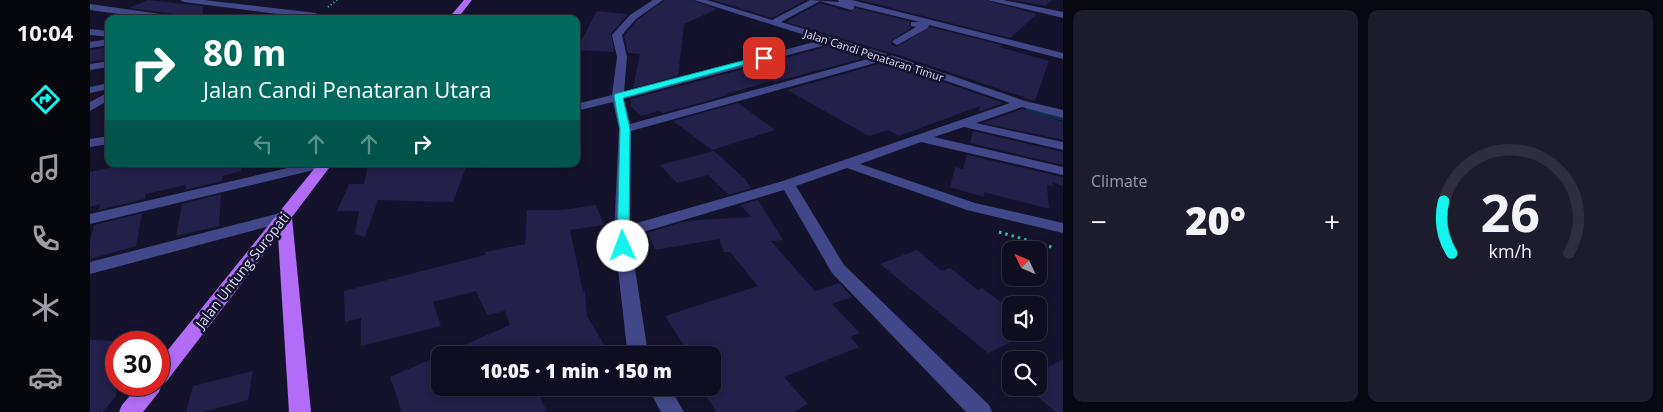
<!DOCTYPE html>
<html lang="en">
<head>
<meta charset="utf-8">
<style>
  body { margin:0; font-family:"Open Sans",sans-serif; background:#1d1c2d; color:#f1f3f6; height:100vh; display:flex; flex-direction:column; font-size:19px; white-space:nowrap }
  * { box-sizing:border-box; margin:0 }
  p { font-size:16px; color:#9b9ca5 }
  .icon { flex:none; width:28px; height:28px; fill:none; stroke:currentColor; stroke-width:2; stroke-linecap:round; stroke-linejoin:round }
  .map { position:relative; flex:1; overflow:hidden }
  .details { display:flex; flex-direction:column; gap:10px; padding:10px; background:#080812; width:600px }
  .details>* { flex:none }
  .hud { position:absolute; left:15px; top:15px; width:475px; height:152px; border-radius:10px; box-shadow:0 2px 8px #0003,0 0 0 1px #2f2e3e; background:#00695c; color:#fff; overflow:hidden }
  .needle { width:32px; rotate:314deg }
  .tools { position:absolute; left:912px; top:241px; display:grid; gap:10px }
  .tools a { display:grid; place-items:center; width:45px; height:45px; border-radius:10px; background:#0f0e20; box-shadow:0 2px 8px #0003,0 0 0 1px #2f2e3e; font-size:25px }
  .speed { position:absolute; left:15px; top:331px; display:flex; gap:10px; font-size:25px; font-weight:700; text-align:center }
  .speed>* { display:grid; place-content:center; width:65px; height:65px; border-radius:50%; background:#0f0e20; box-shadow:0 2px 8px #0003,0 0 0 1px #2f2e3e; line-height:1 }
  .speed .limit { border:8px solid #d22; background:#fff; color:#111 }
  .pin { position:absolute; display:grid; place-items:center; width:42px; height:42px; color:#fff; margin:-21px; border-radius:10px; box-shadow:0 2px 8px #0006 }
  .me { position:absolute; width:55px; margin:-28px; rotate:358deg; stroke-linejoin:round; filter:drop-shadow(0 0 4px #0008) }
  .turn { display:flex; align-items:center; gap:18px; height:105px; padding:0 15px; font-size:22px }
  .turn .icon { width:65px; height:65px; stroke-width:2.5 }
  .turn b { display:block; font-size:35px; line-height:42px }
  .lanes { display:flex; align-items:center; height:48px; padding:0 15px; background:#0003; justify-content:center; gap:25px; direction:ltr }
  .lanes .off { opacity:.35 }
  .big { font-size:38px; font-weight:800; line-height:1.1 }
  .details .tile { flex:1; display:flex; flex-direction:column; justify-content:center; gap:8px; min-width:0; padding:0 18px; border-radius:10px; background:#1d1c2d }
  .details .dial { align-items:center; gap:0 }
  .dial svg { height:130px; overflow:visible; fill:none; stroke:#2f2e3e; stroke-width:7; stroke-linecap:round; text-anchor:middle }
  .dial text { fill:#f1f3f6; stroke:none }
  .heat { display:flex; justify-content:space-between; align-items:center; font-size:28px; direction:ltr }
  .details .tiles { flex:1; display:grid; gap:10px; grid-template-columns:repeat(2,1fr) }
  .trip { position:absolute; left:341px; top:346px; width:290px; height:50px; border-radius:10px; background:#0f0e20; box-shadow:0 2px 8px #0003,0 0 0 1px #2f2e3e; font-weight:800; line-height:50px; text-align:center }
  main { display:flex; flex:1; min-height:0 }
  .tab-bar { display:flex; flex-direction:column; width:90px; justify-content:space-around; align-items:center; background:#06060d; color:#9b9ca5 }
  .tab-bar .icon { width:35px; height:35px }
  .tab-bar .selected { color:#15f3ee }
  .tab-bar b { font-size:22px; color:#f1f3f6 }
  .map>svg:first-child { display:block }
</style>
</head>
<body>
<main>
<nav class="tab-bar">
<b>10:04</b>
<svg class="icon selected" aria-label="directions" viewBox="0 0 24 24"><path d="M12 3l9 9-9 9-9-9zM9 14v-3h6M13 9l2 2-2 2"/></svg>
<svg class="icon" aria-label="music" viewBox="0 0 24 24"><path d="M9 18V5l10-2v13"/><circle cx="6" cy="18" r="3"/><circle cx="16" cy="16" r="3"/></svg>
<svg class="icon" aria-label="phone" viewBox="0 0 24 24"><path d="M5 4h4l2 5-3 2q2 4 5 5l2-3 5 2v4C11 20 4 13 5 4z"/></svg>
<svg class="icon" aria-label="climate" viewBox="0 0 24 24"><path d="M12 3v18M4 7l16 10M4 17L20 7"/></svg>
<svg class="icon" aria-label="car" viewBox="0 0 24 24"><path d="M5 17H2v-5l4-1 3-4h7l3 4 3 1v5h-3M9 17h6M6 11h13"/><circle cx="7" cy="17" r="2"/><circle cx="17" cy="17" r="2"/></svg>
</nav>
<div class="map">
<svg width="973" height="412" viewBox="0 0 973 412">
  <rect width="100%" height="100%" fill="#14132b"/>
  <g fill="none" stroke-linecap="round" stroke-linejoin="round">
    <!-- stream -->
    <path stroke="#102e4c" stroke-width="5.5" d="M938,109L973,118"/>
  </g>
  <!-- building -->
  <path fill="#23204b" d="M58,0L113,6L112,19H91L85,14L39,8Z
    M575,0H602L627,9L594,24L588,76L543,88L550,54L538,53L534,36L547,20Z
    M623,0H716L682,18Z
    M770,0H895L947,14L920,38Z
    M923,0H962L955,6Z
    M730,3L760,12L766,8L819,21L821,28L801,41V44L806,47L840,27L912,45L910,47L959,61L945,101L808,55L696,22Z
    M507,11L538,14L521,34L524,52L486,50Z
    M735,44L778,57L685,82L682,81L636,94L638,95L573,113L569,111L551,116L540,106L541,99L732,48Z
    M19,47V59L0,62V50Z
    M796,62L914,103L888,112L890,106L809,136L798,130L779,136L697,90Z
    M648,103L685,130L622,150L583,121Z
    M932,109L973,122V140L893,123Z
    M883,131L973,152V165L880,143Z
    M624,151L655,179L661,188L639,195L618,175L587,183L570,165Z
    M877,155L973,177V186L962,182L963,186L957,185L959,209L894,192V197L860,187L865,167L873,169Z
    M36,164H150L151,171L133,176L132,181L95,190L96,185L56,194L55,199L9,210L10,204L0,207V172Z
    M278,164H377L363,202L288,200L275,237L265,234L269,211H247L259,184H274Z
    M131,194L129,226L86,236L92,204Z
    M668,200L693,240L681,241L725,291L749,283L762,297L742,304L770,333L760,337L769,347L694,377L718,404L703,412H627L610,388H622V355H600L575,316L668,286L640,252H634L629,239L565,250L557,233L592,222L609,220L662,217L650,205Z
    M506,205L514,225L480,230L493,292H495L497,316L520,355H350V388H467L449,395L457,412H312L300,377L420,325L415,311L397,315L386,291L343,302L351,326L271,346V318L255,322L254,291L395,255V252L435,244L437,210H471Z
    M52,213L46,246L0,259V241L4,225Z
    M827,250L852,271L860,268L888,290L892,288L921,310V342L898,353L790,264Z
    M0,340L26,341V396L13,412H0Z
    M973,359V412H966L937,388H949V372Z
    M163,371L158,400L112,412H96L103,386Z"/>
  <g fill="none" stroke-linecap="round" stroke-linejoin="round">
    <!-- path-far1 -->
    <path stroke="#38b8a1" stroke-width="2" stroke-dasharray="1 2.5" stroke-linecap="butt" d="M238,7L247,0"/>
    <!-- path -->
    <path stroke="#38b8a1" stroke-width="3" stroke-dasharray="2.5 4" stroke-linecap="butt" d="M909,232L965,248"/>
    <!-- minor -->
    <path fill="#414788" fill-rule="evenodd" d="M90,0H114L226,13L230,16L226,19L94,2Z
      M563,0H573L546,19L532,35L537,57L534,92L724,42V38L604,0H617L682,20L720,0L749,2L748,0H762L973,53V59L839,25L838,28L807,45L802,42L804,40L826,27L821,26V22H830L764,6V9L761,10L730,1L691,22L807,57L935,101L973,110V118L932,107L886,123L973,142V150L874,127L844,137L973,167V175L831,142L770,164L885,203L973,223V233L877,210L757,168L706,186L754,265L899,405L902,412H876L742,273L694,190L540,236L557,347L561,355H540L537,349L524,233L529,129L523,102L486,111V104L522,95L527,57L522,35L540,15ZM733,41L785,57L540,124L534,99L732,46ZM796,60L920,103L693,181L540,225L541,131Z
      M897,0H913L973,12V18Z
      M0,4L85,16L89,19H65L0,10Z
      M0,29L19,31V37L0,35Z
      M19,39V45L0,48V42Z
      M19,61V67L0,70V64Z
      M19,83V89L0,93V87Z
      M19,92V100L0,111V102Z
      M19,136V144L0,147V139Z
      M215,164H238L236,167L0,224V214Z
      M194,212L199,213L202,217L199,221L0,274V262Z
      M558,388H580L594,412H571Z"/>
    <!-- major -->
    <path fill="#b26cf7" fill-rule="evenodd" d="M374,0H382L367,19H358Z
      M228,164H242L202,217L221,412H199L188,236L76,382L72,384L69,392L53,412H29L32,405L49,385H69V361Z"/>
  </g>
  <!-- route -->
  <path fill="#15f3ee" stroke="#0e9e9b" d="M671,56L678,58L533,98L540,129L539,246L533,251L529,250L527,246L530,129L524,96L525,94Z"/>
  <g text-anchor="middle" dominant-baseline="central" stroke-width="5" stroke-linejoin="round" paint-order="stroke">
    <!-- far-street labels -->
    <g font-size="11" fill="#dfdffd" stroke="#14132b">
      <text transform="translate(784 55) rotate(18)">Jalan Candi Penataran Timur</text>
    </g>
    <!-- street labels -->
    <g font-size="14" fill="#dfdffd" stroke="#14132b">
      <text transform="translate(152 270) rotate(-52)">Jalan Untung Suropati</text>
    </g>
  </g>
</svg>
<div class="tools">
<a><svg class="needle" viewBox="-14 -14 28 28"><path d="M0-13l5 13h-10z" fill="#e53935"/><path d="M0 13l5-13h-10z" fill="#9b9ca5"/></svg></a>
<a><svg class="icon" aria-label="sound" viewBox="0 0 24 24"><path d="M4 9h4l5-4v14l-5-4H4zM17 9q2 3 0 6"/></svg></a>
<a><svg class="icon" aria-label="search" viewBox="0 0 24 24"><circle cx="10" cy="10" r="6"/><path d="M15 15l6 6"/></svg></a>
</div>
<div class="speed"><div class="limit">30</div></div>
<div class="pin" style="left:674px;top:58px;background:#d93025"><svg class="icon" aria-label="arrive" viewBox="0 0 24 24"><path d="M6 21V4h12l-3 4 3 4H6"/></svg></div>
<svg class="me" style="left:533px;top:246px" viewBox="-20 -20 40 40"><circle r="19" fill="#fff"/><path d="M0-13L10 11 0 6-10 11z" fill="#15f3ee"/></svg>
<div class="trip">10:05 · 1 min · 150 m</div>
<div class="hud">
<div class="turn"><svg class="icon" aria-label="right" viewBox="0 0 24 24"><path d="M7 20v-9h11M14 6l5 5-5 5"/></svg><div><b>80 m</b>Jalan Candi Penataran Utara</div></div>
<div class="lanes"><svg class="icon off" aria-label="left" viewBox="0 0 24 24"><path d="M17 20v-9H6M10 6l-5 5 5 5"/></svg><svg class="icon off" aria-label="ahead" viewBox="0 0 24 24"><path d="M12 20V5M6 11l6-6 6 6"/></svg><svg class="icon off" aria-label="ahead" viewBox="0 0 24 24"><path d="M12 20V5M6 11l6-6 6 6"/></svg><svg class="icon" aria-label="right" viewBox="0 0 24 24"><path d="M7 20v-9h11M14 6l5 5-5 5"/></svg></div>
</div>
</div>
<section class="details">
<div class="tiles">
<div class="tile"><p>Climate</p>
<div class="heat"><a>−</a><b class="big">20°</b><a>+</a></div>
</div>
<div class="tile dial"><svg viewBox="0 0 100 80">
<path d="M14 69A42 42 0 1 1 86 69"/>
<path d="M14 69A42 42 0 0 1 9 37" stroke="#15f3ee"/>
<text x="50" y="56" font-size="32" font-weight="700">26</text>
<text x="50" y="72" font-size="11">km/h</text>
</svg></div>
</div>
</section>
</main>
</body>
</html>
